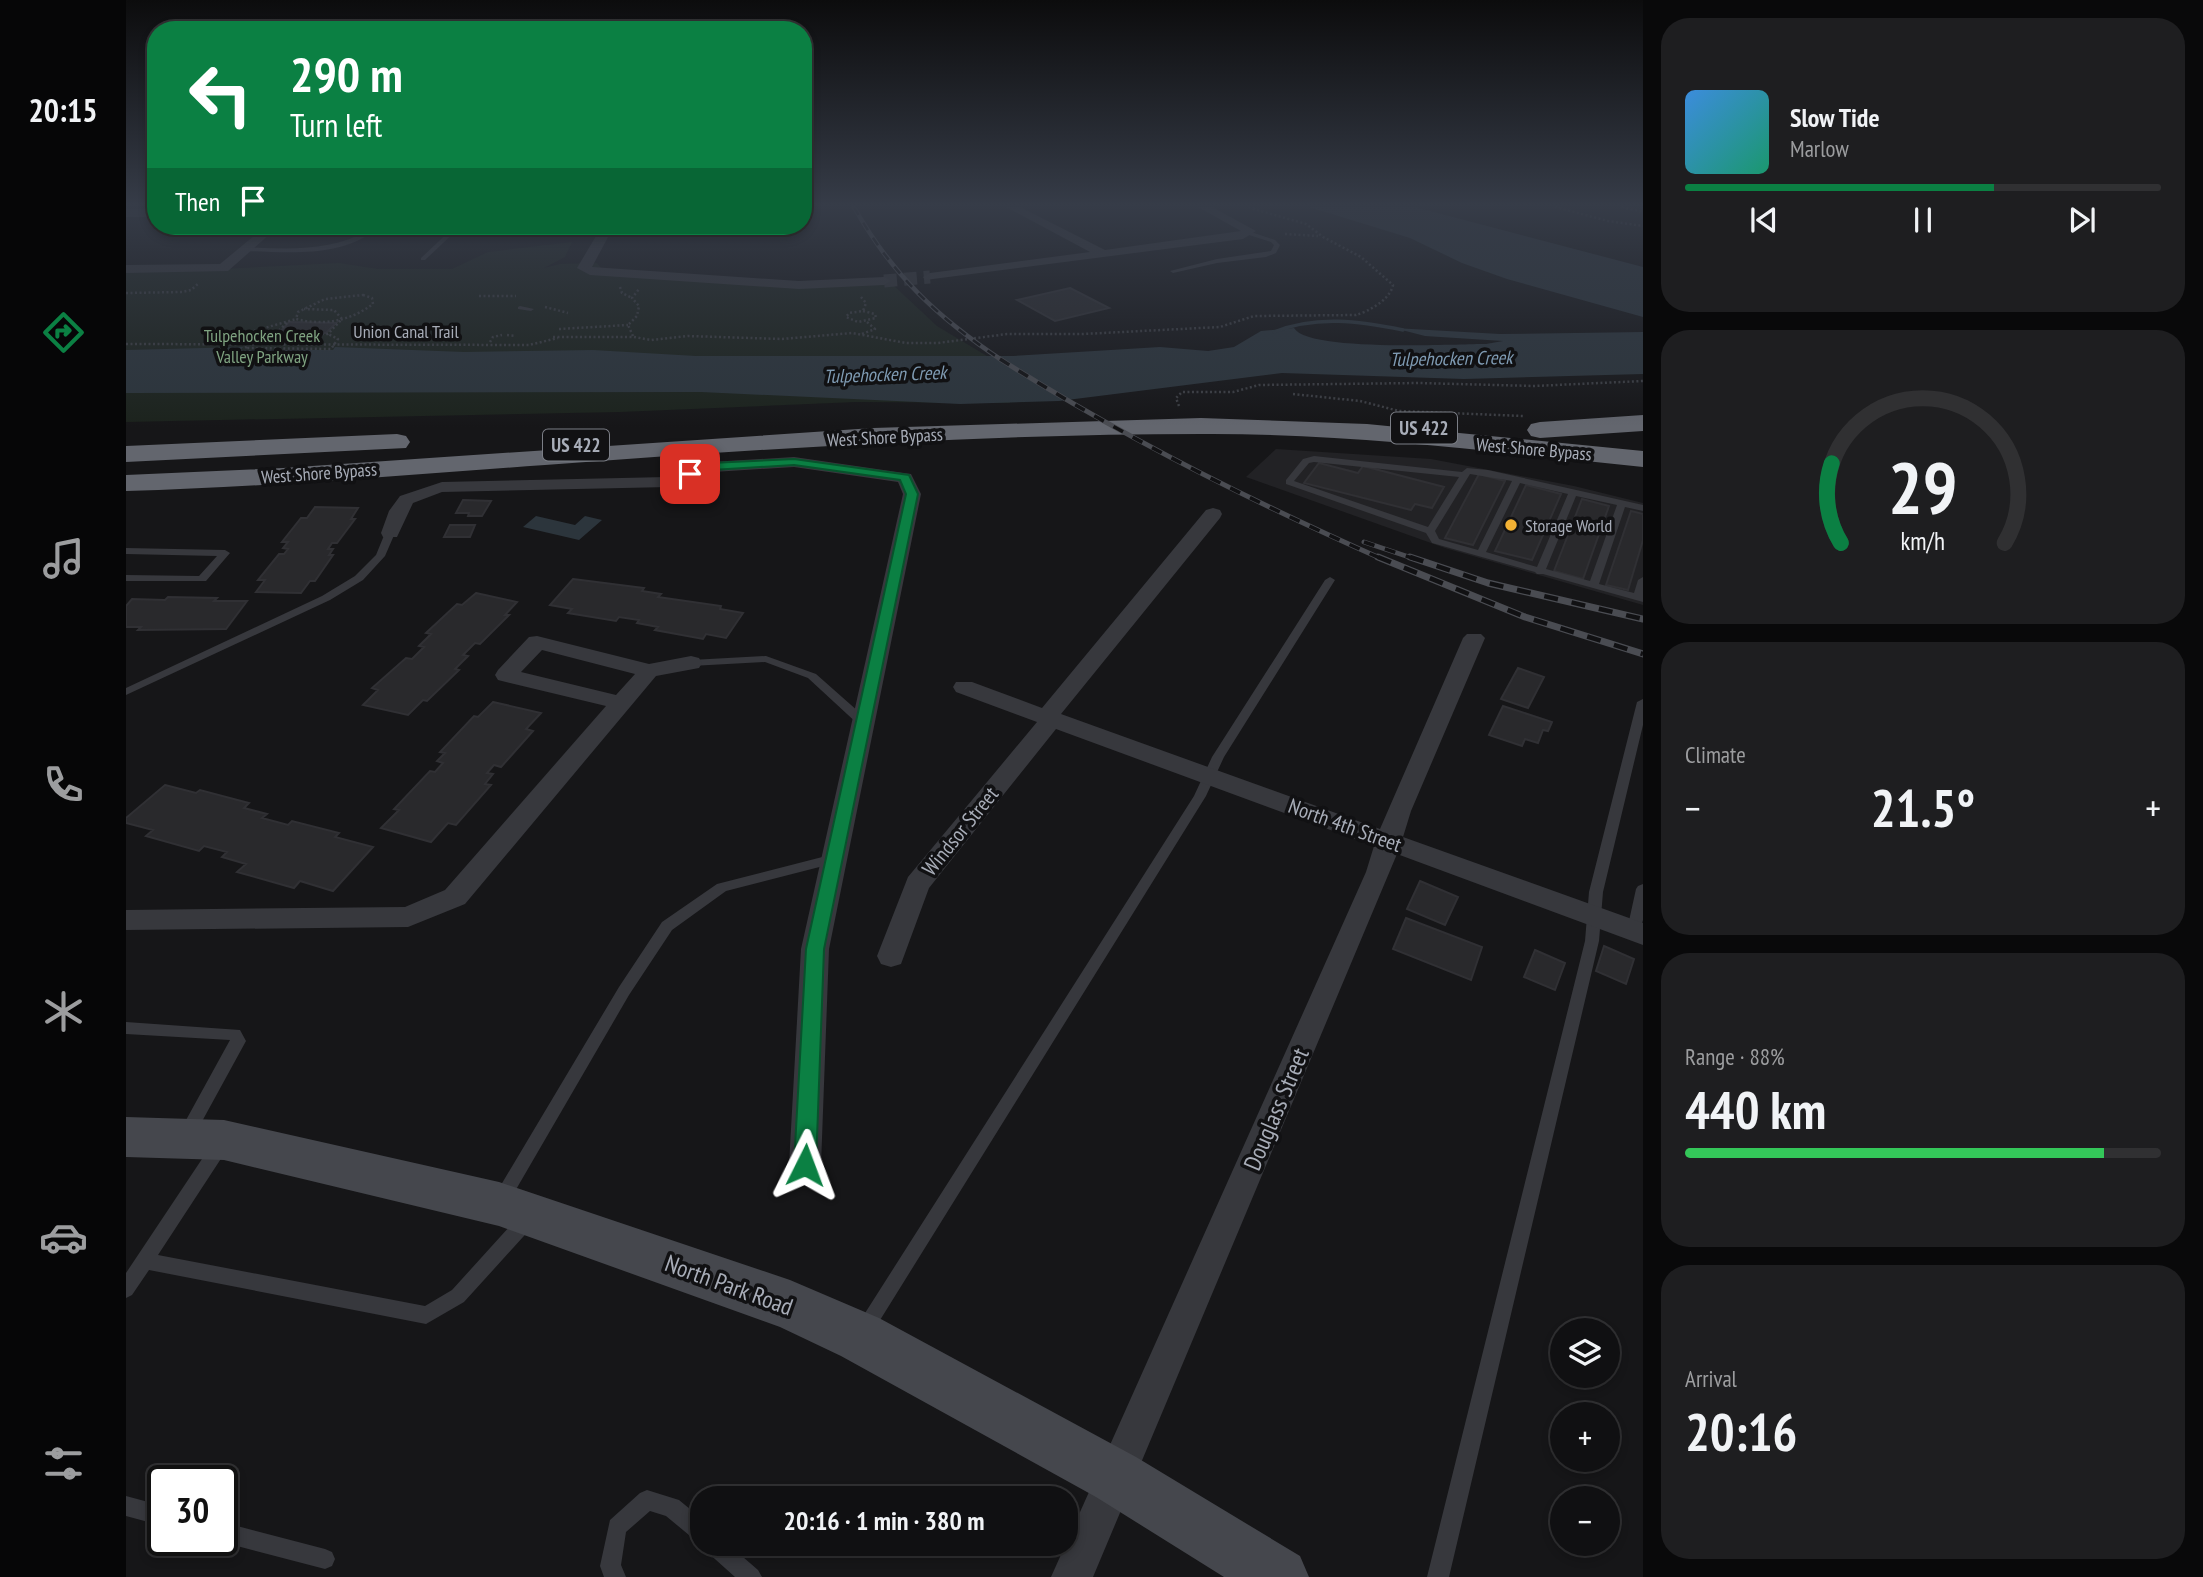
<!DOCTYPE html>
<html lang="en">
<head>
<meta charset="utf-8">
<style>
  body { margin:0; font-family:"PT Sans Narrow",sans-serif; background:#1e1e20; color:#f1f3f6; height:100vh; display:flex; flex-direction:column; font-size:26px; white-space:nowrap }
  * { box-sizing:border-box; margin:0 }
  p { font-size:23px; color:#9c9d9f }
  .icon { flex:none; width:38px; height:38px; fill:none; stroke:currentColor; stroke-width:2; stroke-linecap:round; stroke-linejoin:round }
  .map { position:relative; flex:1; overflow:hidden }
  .panel { display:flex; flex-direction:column; gap:18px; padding:18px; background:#09090a; width:560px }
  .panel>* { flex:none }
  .banner { position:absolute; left:21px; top:21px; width:665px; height:214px; border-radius:28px; box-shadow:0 4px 10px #0003,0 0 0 2px #303032; background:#0b8043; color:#fff; overflow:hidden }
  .controls { position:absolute; left:1424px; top:1318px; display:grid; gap:14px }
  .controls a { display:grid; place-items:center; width:70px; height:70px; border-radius:50%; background:#101012; box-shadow:0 4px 10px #0003,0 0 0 2px #303032; font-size:35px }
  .speed { position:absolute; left:21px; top:1465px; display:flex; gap:14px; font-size:35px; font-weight:700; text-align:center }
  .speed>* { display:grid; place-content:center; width:91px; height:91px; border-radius:50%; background:#101012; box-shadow:0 4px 10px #0003,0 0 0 2px #303032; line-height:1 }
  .speed .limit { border:4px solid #111; border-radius:10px; background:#fff; color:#111 }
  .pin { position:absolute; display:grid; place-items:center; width:60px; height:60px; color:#fff; margin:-30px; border-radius:14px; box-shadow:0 4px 10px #0006 }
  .me { position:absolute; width:77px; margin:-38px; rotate:3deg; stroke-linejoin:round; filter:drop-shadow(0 0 5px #0008) }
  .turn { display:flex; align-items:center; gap:24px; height:147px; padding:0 28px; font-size:32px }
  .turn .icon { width:91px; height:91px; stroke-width:2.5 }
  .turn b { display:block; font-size:49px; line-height:60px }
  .then { display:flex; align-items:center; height:66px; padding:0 28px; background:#0003; gap:14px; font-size:26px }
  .big { font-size:52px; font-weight:600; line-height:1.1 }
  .panel .tile { flex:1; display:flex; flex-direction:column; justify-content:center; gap:10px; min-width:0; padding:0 24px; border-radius:28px; background:#1e1e20 }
  .panel .dial { align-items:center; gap:0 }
  .dial svg { height:182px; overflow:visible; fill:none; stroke:#303032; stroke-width:7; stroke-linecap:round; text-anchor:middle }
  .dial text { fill:#f1f3f6; stroke:none }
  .song { display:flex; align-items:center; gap:21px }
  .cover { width:84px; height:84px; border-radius:10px; background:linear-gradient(135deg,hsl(210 70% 55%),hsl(160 70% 35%)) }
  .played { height:7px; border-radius:4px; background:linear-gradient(90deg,#0b8043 65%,#303032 65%) }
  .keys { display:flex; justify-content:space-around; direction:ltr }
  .heat { display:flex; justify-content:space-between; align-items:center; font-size:38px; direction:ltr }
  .charge { height:10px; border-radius:5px; background:linear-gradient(90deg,#34c759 88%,#303032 0) }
  .trip { position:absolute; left:564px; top:1486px; width:388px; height:70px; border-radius:28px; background:#101012; box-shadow:0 4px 10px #0003,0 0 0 2px #303032; font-weight:600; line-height:70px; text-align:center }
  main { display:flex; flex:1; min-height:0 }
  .dock { display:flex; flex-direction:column; width:126px; justify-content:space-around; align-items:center; background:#060607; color:#9c9d9f }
  .dock .icon { width:49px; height:49px }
  .dock .active { color:#0b8043 }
  .dock b { font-size:32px; color:#f1f3f6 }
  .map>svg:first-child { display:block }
</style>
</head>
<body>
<main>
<nav class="dock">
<b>20:15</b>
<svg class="icon active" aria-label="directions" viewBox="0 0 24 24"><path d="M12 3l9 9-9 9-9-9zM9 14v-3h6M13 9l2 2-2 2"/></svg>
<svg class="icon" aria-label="music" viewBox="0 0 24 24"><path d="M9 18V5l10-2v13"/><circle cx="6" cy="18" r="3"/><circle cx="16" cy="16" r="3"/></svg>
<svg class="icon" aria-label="phone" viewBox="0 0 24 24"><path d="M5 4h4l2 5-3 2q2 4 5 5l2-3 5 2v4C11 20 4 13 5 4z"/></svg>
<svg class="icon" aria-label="climate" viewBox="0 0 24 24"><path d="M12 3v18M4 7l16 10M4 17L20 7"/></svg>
<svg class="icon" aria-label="car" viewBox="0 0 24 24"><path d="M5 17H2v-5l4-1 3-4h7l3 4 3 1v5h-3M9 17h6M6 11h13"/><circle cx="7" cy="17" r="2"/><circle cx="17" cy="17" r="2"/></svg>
<svg class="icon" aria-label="filters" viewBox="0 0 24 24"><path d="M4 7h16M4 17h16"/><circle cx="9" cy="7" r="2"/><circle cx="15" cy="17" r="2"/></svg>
</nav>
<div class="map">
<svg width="1517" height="1577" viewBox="0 0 1517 1577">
  <rect width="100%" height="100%" fill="#161618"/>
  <!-- built -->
  <path fill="#222225" d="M1150,449L1305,459L1448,486L1517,503V605L1319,548L1120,477Z"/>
  <!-- green -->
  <path fill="#1c231d" d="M446,242L439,257L418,268L434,264L471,263L480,274L671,288L765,283L811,326L861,356L884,403L730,402L494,412L0,422V271L96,269L213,263L252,269H326L362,252Z"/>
  <!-- water -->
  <path fill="#2c353c" d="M1183,207H1289L1517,267V317L1381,279L1336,263L1284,238Z
    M1168,328C1182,352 1328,344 1360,344L1377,341L1299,336L1268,328L1374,334L1517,332V374L1338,379L1156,373L933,401L834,404L575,392L0,393V350L117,347L115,350H207L209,347L338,352L467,350L570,356H887L1034,347L1082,351L1108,347L1135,331Z
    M410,516L449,525L459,516L476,520L453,540L397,527Z"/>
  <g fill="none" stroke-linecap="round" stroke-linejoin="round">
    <!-- stream -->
    <path stroke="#2c353c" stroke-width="3.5" d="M1148,332C1190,315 1234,321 1277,330"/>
  </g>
  <!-- building -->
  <path fill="#29292c" stroke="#303034" stroke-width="2" d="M364,226H380L375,233H358Z
    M944,288L983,308L929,321L891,300Z
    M163,322L210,323L200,333H153Z
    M1193,463L1232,473L1237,466L1318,487L1306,508L1289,504L1285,510L1178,483Z
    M1353,474L1379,481L1347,545L1319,538Z
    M1400,485L1435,494L1406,560L1369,551Z
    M1456,499L1483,506L1457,579L1428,571Z
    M337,500L365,501L356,516H342L343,513H330Z
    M189,507L232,508L225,519H229L211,543H206L202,549H207L203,555H207L189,581H184L175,593L130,592L139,580H132L153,554H158L162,549L157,548L162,542H156L175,518H181Z
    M1505,511L1517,514V540L1502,590L1480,585Z
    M324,525H349L344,537H318Z
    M447,579L518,588L516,591L535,594L532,597L595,606L594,609L617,613L600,638L580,634L577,639L529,630L532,627L511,623L513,620L493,617L490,621L442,613L446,609L424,605Z
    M350,593L391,602L379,615H383L354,644L349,643L337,655L342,656L329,669L333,670L301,701L297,700L282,715L237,705L252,690L246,688L280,658L286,659L298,647L293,646L305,634L300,633L331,604L336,605Z
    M42,597L91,598L88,601H121L100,629L12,630L15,627H0V606L6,599L39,600Z
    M1392,668L1418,677L1402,708L1375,699Z
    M367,702L415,713L400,729L407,731L375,767L368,765L361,773L367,774L359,784L365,785L330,825L322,823L305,842L255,828L273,810L268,809L304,771L309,772L317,763L311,761L319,753L314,752L348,716L352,717Z
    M1377,706L1426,722L1422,731L1417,730L1412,743L1399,739L1396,746L1363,735Z
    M39,785L70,793L74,790L123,803L118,808L141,814L136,818L162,825L166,821L213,833L209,837L247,847L207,891L174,881L168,888L111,872L120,864L96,857L101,852L78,846L73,851L20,836L27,830L0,823V818Z
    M1294,881L1332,897L1319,925L1281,909Z
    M1280,918L1356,947L1345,980L1267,949Z
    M1478,946L1508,959L1500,984L1470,971Z
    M1409,950L1439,963L1429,990L1398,977Z"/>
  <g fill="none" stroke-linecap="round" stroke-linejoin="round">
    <!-- street-tunnel -->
    <path stroke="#333438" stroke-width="13" stroke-dasharray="13 7" stroke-linecap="butt" d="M758,281L804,277"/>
    <!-- path -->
    <path stroke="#3d3f44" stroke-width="2.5" stroke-dasharray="2 2.5" stroke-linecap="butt" d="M1429,207L1482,221L1517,226
      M1496,207L1517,212
      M1159,234L1192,236
      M494,287L496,293L506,298
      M0,293L56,292L65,290L73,283
      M237,295L246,298L247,304C224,321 198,326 170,319L172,312L199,299Z
      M353,296H390
      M735,297L740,303L737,311
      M419,307L442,313
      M737,311L749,314L750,318L732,322L720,317L723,313Z
      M161,323L149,334H202L216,319L208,310L178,309
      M433,329L502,325
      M149,334L133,338L119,348L205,349L212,339L202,334
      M736,334L749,329L741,322
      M381,335L390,336
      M507,336L502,325L511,316L513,306L506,298L513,289
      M427,337H508L525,340L562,336L656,339L726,333L780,343H812L881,334H957L1094,327L1128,316L1230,315C1243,311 1264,300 1267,285L1235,257L1197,237L1180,224L1121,207
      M93,341L170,319
      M364,342L367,337L376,335
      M0,344L403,345L432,338
      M1167,394L1234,401L1273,411L1397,416
      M1053,406L1050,398L1056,392H1107L1133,385L1293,383L1408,386L1517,381"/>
    <!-- lane -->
    <path fill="#37383d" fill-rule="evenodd" d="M329,226H335L299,260H295V258Z
      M620,226H626L623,232L579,233L576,231L579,229H619Z
      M243,230L248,231C212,258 161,252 119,251L116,249L119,247C162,249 204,252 243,230Z
      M1122,231L1149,240L1154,245L1150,253L1140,257L1091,263L1047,273L1044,271L1091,259L1145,251L1148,245L1145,242L1120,234Z
      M394,306L408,309L405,311L392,309V307Z
      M1188,456L1336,472L1341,468L1362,470L1517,505V511L1499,507L1473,584L1508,593L1512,580L1517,577V602L1417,574H1411L1409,572L1306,543L1300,533L1160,484V480L1177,459ZM1188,462L1333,477L1302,527L1168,481L1183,463ZM1344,474L1386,481L1352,550L1313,539L1309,531ZM1394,483L1442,494L1411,567L1360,552ZM1450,496L1491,505L1464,581L1420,569Z
      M264,530L269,533L259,556L237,580L204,600L0,695V688L196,596L229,576L250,555L259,533Z
      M0,548L99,550L104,553L80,581H0V575L73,576L91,556L0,554Z
      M1204,577L1209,580L1098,757L1080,796L746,1333L740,1336L734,1333L731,1327L734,1321L1068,796L1086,757L1199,580Z
      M640,656L690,674L742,720L744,723L742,726H734L682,678L639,662L565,666L560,663L565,660Z
      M1517,699V725L1477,892L1473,941L1323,1577H1301L1459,941L1463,892L1511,702Z
      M708,854L713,856L715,859L713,862L600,891L546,930L503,995L381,1205L375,1208L369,1205L367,1200L369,1195L493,987L536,922L591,884Z
      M1517,884V920L1513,934H1503L1501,930L1510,889L1512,886Z
      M0,1022L114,1030L120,1041L68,1136L62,1138L56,1136L54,1131L104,1040L0,1034Z
      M94,1139L100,1141L102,1146L100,1151L32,1255L299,1306L326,1290L395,1214L401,1212L407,1214L410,1220L407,1226L338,1302L300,1324L23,1270L6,1295L0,1298V1273L88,1141Z
      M521,1490L553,1500L576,1519V1543L569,1540L540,1516L524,1511L500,1532L495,1565L500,1577H478L474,1566L484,1520L514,1493Z
      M0,1496L37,1506V1526L0,1516Z
      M96,1522L199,1549L206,1552L209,1559L206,1566L199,1569L96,1542L91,1540H96Z
      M577,1544H602L632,1570L636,1577H609L580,1551Z"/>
    <!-- street -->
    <path fill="#37383d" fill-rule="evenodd" d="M880,207H894L979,250L1115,231L1072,207H1086L1130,231L1117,239L799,280L797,277L804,273L964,252Z
      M0,209H30V217H0Z
      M140,226H153L102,271L0,273V265L94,264Z
      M476,226H488L466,267L673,281L758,277L765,281L758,285L673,289L464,275L451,268Z
      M668,457L785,474L795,494L703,949L695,1165L691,1175L679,1180L667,1175L663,1165L675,949L777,494L772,482L668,467L587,472L543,487L316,492L287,503L271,537H257L255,533L263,511L274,496L316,482L541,477L585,462Z
      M1087,508L1094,510L1096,514L1094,518L935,714L1254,829L1337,638L1341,634H1355L1359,638L1285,811L1277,837L1517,923V945L1271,854L967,1577H925L1240,872L1248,846L930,729L803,888L775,964L765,967L755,964L751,956L782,877L911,722L830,692L827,687L830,682H846L916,708L1080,510Z
      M411,636L523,664L565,656L573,658L576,663L573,668L530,676L339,904L282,927L0,930V910L279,907L319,890L480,706L372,680L369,675L372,670L403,637ZM416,650L509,674L490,695L395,672Z"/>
    <!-- secondary -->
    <path fill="#45474d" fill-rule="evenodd" d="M0,1117L98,1120L373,1182L664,1280L753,1318L1010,1457L1174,1556L1183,1577H1098L970,1497L715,1356L654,1327L373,1226L98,1160L0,1157Z"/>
    <!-- highway -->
    <path fill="#63666e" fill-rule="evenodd" d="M1517,415V431L1414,438L1405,436L1401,430L1405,424L1414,422Z
      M1075,418L1241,424L1517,451V467C1370,452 1223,433 1075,434C857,434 637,449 419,465C280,475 140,487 0,491V475L157,468L747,428Z
      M271,434L280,436L284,442L280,448L0,462V446Z"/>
    <!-- rail-far2 casing -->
    <g stroke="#4a4c52" stroke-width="4.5">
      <path id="rail-far2" d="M728,207C766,275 812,318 877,361"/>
    </g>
    <!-- rail-far1 casing -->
    <g stroke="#4a4c52" stroke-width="5">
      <path id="rail-far1" d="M874,359C995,436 1125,501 1256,559
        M1238,542L1289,559"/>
    </g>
    <!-- rail casing -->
    <g stroke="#4a4c52" stroke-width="7">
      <path id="rail" d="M1252,557L1399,617L1517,654
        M1284,557L1362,583L1517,619"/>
    </g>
    <!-- rail-far2 -->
    <use href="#rail-far2" stroke="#111113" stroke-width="2.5" stroke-dasharray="9" stroke-linecap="butt"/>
    <!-- rail-far1 -->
    <use href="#rail-far1" stroke="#111113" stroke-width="3.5" stroke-dasharray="11" stroke-linecap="butt"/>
    <!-- rail -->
    <use href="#rail" stroke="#111113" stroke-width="4.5" stroke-dasharray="14" stroke-linecap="butt"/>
  </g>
  <!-- sky -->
  <linearGradient id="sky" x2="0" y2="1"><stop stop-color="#0c0c0d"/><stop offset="0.48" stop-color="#363c48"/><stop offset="1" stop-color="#363c48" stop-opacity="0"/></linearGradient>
  <rect width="1517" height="427" fill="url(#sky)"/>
  <!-- route -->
  <path fill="#0b8043" stroke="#07532c" stroke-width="2" d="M668,459L783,475L792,494L698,949L690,1165L687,1172L679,1175L672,1172L668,1165L680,949L780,494L774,480L668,465L586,470L564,478L558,474L584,463Z"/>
  <!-- markers -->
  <circle fill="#f2b134" stroke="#111113" stroke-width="2.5" cx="1385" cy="525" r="7"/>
  <g text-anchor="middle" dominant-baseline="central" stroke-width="7" stroke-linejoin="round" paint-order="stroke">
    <!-- far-street labels -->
    <g font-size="18" fill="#a8adb8" stroke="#111113">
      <text x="280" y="331">Union Canal Trail</text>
      <text transform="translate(759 437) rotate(-3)">West Shore Bypass</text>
      <text transform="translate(1408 449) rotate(5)">West Shore Bypass</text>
      <text transform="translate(193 473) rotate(-4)">West Shore Bypass</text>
    </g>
    <!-- far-park labels -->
    <g font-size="18" fill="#7fa381" stroke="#111113">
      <text x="136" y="335">Tulpehocken Creek<tspan x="136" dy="21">Valley Parkway</tspan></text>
    </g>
    <!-- far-poi labels -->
    <g font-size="18" fill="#a8adb8" stroke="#111113" text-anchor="start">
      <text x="1399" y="525">Storage World</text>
    </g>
    <!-- far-water labels -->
    <g font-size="19" font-style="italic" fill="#7f9bb3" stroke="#111113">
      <text transform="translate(1325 358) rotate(-1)">Tulpehocken Creek</text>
      <text transform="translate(759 374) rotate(-2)">Tulpehocken Creek</text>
    </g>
    <!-- shield labels -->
    <g fill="#111113" stroke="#7b7e86" stroke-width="2">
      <rect x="1265" y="412.5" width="66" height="31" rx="5"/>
      <rect x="417" y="429.5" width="66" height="31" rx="5"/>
    </g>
    <g font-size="19" font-weight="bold" fill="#a8adb8">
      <text x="1298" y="428">US 422</text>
      <text x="450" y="445">US 422</text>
    </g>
    <!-- street labels -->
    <g font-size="21" fill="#a8adb8" stroke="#111113">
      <text transform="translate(1219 825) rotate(20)">North 4th Street</text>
      <text transform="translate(834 831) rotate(-51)">Windsor Street</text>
    </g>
    <!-- near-street labels -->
    <g font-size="24" fill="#a8adb8" stroke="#111113">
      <text transform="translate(1150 1109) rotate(-67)">Douglass Street</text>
      <text transform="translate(603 1285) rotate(20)">North Park Road</text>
    </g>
  </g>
</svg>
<div class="controls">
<a><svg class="icon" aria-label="layers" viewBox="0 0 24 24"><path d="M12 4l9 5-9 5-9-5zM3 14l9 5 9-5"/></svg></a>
<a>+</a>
<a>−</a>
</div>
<div class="speed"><div class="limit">30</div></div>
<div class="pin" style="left:564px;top:474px;background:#d93025"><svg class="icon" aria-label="arrive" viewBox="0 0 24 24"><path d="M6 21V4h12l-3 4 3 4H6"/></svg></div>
<svg class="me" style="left:679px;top:1165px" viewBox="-20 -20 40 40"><path d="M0-17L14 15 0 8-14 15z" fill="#0b8043" stroke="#fff" stroke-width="4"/></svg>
<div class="trip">20:16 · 1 min · 380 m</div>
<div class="banner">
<div class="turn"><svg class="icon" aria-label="left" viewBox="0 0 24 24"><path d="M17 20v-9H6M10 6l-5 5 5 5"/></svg><div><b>290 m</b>Turn left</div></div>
<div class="then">Then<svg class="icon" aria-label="arrive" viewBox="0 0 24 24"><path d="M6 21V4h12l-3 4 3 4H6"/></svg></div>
</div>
</div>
<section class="panel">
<div class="tile">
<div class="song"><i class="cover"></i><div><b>Slow Tide</b><p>Marlow</p></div></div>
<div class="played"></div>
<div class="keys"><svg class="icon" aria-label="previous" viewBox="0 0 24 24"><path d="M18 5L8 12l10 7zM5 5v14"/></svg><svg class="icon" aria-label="pause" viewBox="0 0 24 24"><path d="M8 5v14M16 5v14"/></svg><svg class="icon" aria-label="next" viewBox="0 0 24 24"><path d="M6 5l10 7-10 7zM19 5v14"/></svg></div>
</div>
<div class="tile dial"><svg viewBox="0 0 100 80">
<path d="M14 69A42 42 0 1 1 86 69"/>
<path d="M14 69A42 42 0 0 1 10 34" stroke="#0b8043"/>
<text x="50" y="56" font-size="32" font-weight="700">29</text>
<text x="50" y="72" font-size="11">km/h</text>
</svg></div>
<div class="tile"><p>Climate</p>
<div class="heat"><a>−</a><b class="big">21.5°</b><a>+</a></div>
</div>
<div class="tile"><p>Range · 88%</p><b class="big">440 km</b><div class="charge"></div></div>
<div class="tile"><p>Arrival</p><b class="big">20:16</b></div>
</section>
</main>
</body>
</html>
